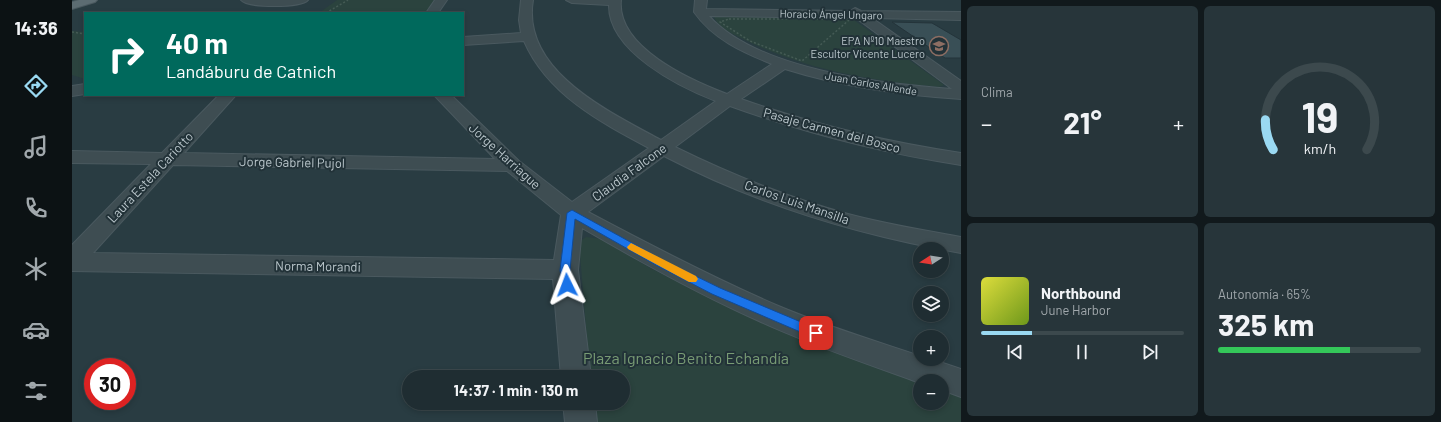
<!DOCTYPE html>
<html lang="es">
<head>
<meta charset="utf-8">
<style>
  body { margin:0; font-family:Barlow,sans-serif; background:#27353a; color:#f1f3f6; height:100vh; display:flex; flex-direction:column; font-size:15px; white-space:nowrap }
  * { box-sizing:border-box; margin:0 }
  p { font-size:13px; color:#a1a8ac }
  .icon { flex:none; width:22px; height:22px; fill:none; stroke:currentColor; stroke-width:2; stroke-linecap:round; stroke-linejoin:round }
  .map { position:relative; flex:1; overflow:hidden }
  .drawer { display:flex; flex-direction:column; gap:6px; padding:6px; background:#11191c; width:480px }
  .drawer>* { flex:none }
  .hud { position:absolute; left:12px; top:12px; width:380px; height:84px; border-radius:0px; box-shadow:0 2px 6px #0003,0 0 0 1px #3c494d; background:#00695c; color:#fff; overflow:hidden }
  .needle { width:26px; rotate:258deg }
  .buttons { position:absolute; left:841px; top:242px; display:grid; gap:8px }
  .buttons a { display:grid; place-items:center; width:36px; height:36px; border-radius:50%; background:#1f2d32; box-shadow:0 2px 6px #0003,0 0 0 1px #3c494d; font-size:20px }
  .speed { position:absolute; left:12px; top:358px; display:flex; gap:8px; font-size:20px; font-weight:700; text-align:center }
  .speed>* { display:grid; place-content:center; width:52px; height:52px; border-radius:50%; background:#1f2d32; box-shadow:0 2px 6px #0003,0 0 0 1px #3c494d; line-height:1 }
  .speed .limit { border:6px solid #d22; background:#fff; color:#111 }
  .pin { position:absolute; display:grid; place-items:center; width:34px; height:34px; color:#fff; margin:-17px; border-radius:8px; box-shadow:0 2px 6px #0006 }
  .me { position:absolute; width:44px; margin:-22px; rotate:357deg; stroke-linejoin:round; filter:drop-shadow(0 0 3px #0008) }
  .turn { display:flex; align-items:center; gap:14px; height:84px; padding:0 16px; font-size:18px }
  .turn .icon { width:52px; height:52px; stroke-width:2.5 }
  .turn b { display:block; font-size:28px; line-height:34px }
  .big { font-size:30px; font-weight:700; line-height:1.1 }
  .drawer .card { flex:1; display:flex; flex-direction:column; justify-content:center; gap:6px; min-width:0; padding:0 14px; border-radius:6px; background:#27353a }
  .drawer .dial { align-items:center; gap:0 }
  .dial svg { height:104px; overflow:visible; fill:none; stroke:#3c494d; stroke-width:7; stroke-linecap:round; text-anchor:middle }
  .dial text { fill:#f1f3f6; stroke:none }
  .song { display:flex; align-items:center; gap:12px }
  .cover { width:48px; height:48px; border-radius:6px; background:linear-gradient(135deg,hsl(60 70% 55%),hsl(80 70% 35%)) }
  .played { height:4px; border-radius:2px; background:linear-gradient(90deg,#9ad9f2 25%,#3c494d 25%) }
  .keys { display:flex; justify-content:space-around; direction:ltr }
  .heat { display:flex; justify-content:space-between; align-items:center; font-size:22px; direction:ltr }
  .charge { height:6px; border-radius:3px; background:linear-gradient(90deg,#34c759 65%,#3c494d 0) }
  .drawer .tiles { flex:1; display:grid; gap:6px; grid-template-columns:repeat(2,1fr) }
  .trip { position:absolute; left:330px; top:370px; width:228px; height:40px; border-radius:20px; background:#1f2d32; box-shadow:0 2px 6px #0003,0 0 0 1px #3c494d; font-weight:700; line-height:40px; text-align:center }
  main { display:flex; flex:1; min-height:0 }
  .menu { display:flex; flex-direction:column; width:72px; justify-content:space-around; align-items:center; background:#0c1214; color:#a1a8ac }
  .menu .icon { width:28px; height:28px }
  .menu .selected { color:#9ad9f2 }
  .menu b { font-size:18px; color:#f1f3f6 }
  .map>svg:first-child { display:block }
</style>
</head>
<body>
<main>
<nav class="menu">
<b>14:36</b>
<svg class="icon selected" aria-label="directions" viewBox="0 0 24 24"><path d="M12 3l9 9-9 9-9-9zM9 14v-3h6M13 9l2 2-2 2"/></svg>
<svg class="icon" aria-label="music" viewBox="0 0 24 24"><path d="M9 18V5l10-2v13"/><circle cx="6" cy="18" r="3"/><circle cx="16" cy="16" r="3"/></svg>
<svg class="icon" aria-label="phone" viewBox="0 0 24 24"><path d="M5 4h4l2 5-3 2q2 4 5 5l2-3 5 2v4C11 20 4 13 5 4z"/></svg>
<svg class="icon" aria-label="climate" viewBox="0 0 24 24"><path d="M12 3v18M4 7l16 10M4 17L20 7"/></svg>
<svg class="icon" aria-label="car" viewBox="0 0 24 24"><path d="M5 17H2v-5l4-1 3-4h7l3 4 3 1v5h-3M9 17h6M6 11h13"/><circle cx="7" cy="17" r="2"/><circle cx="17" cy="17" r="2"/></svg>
<svg class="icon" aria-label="filters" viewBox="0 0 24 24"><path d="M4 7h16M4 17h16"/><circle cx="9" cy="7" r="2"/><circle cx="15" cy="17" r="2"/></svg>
</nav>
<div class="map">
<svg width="889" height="422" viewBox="0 0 889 422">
  <rect width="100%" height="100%" fill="#293c42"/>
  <!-- green -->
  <path fill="#2b433e" d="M265,0H362L354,13H247Z
    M642,16L776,18L782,20L872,85L867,87C798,81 729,69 667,37C659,33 644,26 642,16Z
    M0,31L13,32V79L0,75Z
    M514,237L529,239L580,269L659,307L848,381V403H870V386L889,393V422H522L520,403H551V377H518L507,242Z"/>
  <!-- building -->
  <path fill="#394f56" stroke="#24343a" d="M820,22L860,23L889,40V58H873Z"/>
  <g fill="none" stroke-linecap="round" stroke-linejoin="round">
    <!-- minor casing -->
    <g stroke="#4a595f" stroke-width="2">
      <path id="minor" d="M169,0H236C229,8 175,8 169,0Z
        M363,0H375L366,13H354Z
        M449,0H461C449,71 538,112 589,140L644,101C607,87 536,51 537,5L500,3L494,0H549C544,47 618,80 655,94L700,64C670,52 641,39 622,12L623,0H635L634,9L778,11L783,8L789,11L889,12V20L800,18L889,81V99C829,95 770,87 713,69L669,99C740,124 814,142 889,153V165C810,153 733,133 658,106L603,147C658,174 717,198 776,214C813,224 851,230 889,237V253C786,235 686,205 592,156L516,212C578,245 640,277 704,305C751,325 800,340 848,356V359H859L889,369V397L870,390V381H848V383C794,363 739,345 687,321C626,294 567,261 510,228L506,270L519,377H489L481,279L0,271V245L79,164L0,163V151L90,153L147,95H164L112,153L423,159L362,95H379L447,161L500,202L577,148C528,122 475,94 452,41L391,45V37L449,33L447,20ZM637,16L784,18L880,89C810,84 686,70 637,16ZM101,165L435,171L489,215L482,260L21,253Z
        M13,84V94L0,96V86Z
        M491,403H523L525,422H493Z"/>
    </g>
    <!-- major casing -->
    <g stroke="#4a595f" stroke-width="2">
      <path id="major" d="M7,0H25L23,2L0,9V2Z"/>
    </g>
    <!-- path -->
    <path stroke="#455b55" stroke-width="1.5" stroke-dasharray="2 2" stroke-linecap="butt" d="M254,13L276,0
      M657,19H774L777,20L730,61L678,41L648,22Z
      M0,32L13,34"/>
    <!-- minor -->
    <use href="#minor" fill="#3e4d52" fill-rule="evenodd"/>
    <!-- major -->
    <use href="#major" fill="#5c6c72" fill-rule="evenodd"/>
  </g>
  <!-- route -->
  <path fill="#1a73e8" stroke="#114b97" d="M500,210L591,260L648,288L748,330L750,333L748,337L744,338L740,337L640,294L584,265L503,219L498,270L500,285L498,288L495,290L491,288L488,270L495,213Z"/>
  <!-- slow -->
  <path fill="#f59e0b" d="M559,243L624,276L626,279L624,282H617L556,249L555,247Z"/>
  <!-- icons -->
  <defs>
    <g id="school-ring" transform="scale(1)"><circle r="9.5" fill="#223238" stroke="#8d6e63" stroke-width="1.5"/><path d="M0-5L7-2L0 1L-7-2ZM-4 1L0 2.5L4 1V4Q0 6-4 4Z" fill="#8d6e63"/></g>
  </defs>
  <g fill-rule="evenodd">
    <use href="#school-ring" x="867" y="46"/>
  </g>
  <g text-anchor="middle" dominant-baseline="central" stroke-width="4" stroke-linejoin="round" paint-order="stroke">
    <!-- far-street labels -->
    <g font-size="11" fill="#bbc7cc" stroke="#223238">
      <text transform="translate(759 14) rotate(1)">Horacio Ángel Ungaro</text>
      <text transform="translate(799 83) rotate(10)">Juan Carlos Allende</text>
    </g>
    <!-- far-poi labels -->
    <g font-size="11" fill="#bbc7cc" stroke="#223238" text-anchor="end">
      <text x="853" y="40">EPA Nº10 Maestro<tspan x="853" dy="13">Escultor Vicente Lucero</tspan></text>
    </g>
    <!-- street labels -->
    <g font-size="13" fill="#bbc7cc" stroke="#223238">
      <text transform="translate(760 130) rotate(15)">Pasaje Carmen del Bosco</text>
      <text transform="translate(433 156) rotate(42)">Jorge Harriague</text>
      <text transform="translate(220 162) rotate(1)">Jorge Gabriel Pujol</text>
      <text transform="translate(557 172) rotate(-36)">Claudia Falcone</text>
      <text transform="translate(78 177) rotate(-47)">Laura Estela Cariotto</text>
      <text transform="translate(725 202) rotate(19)">Carlos Luis Mansilla</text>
      <text transform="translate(246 266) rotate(1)">Norma Morandi</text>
    </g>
    <!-- near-park labels -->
    <g font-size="16" fill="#789b74" stroke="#223238">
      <text x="614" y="357">Plaza Ignacio Benito Echandía</text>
    </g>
  </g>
</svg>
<div class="buttons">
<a><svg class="needle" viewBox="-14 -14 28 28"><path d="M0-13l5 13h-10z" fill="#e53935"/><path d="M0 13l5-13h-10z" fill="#a1a8ac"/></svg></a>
<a><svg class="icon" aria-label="layers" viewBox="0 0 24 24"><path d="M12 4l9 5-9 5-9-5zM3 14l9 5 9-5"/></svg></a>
<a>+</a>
<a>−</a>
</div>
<div class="speed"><div class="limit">30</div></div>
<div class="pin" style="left:744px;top:333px;background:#d93025"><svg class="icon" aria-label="arrive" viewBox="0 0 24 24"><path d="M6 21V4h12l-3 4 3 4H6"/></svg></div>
<svg class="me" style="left:495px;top:285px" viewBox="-20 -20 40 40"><path d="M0-17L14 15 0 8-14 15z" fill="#1a73e8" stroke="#fff" stroke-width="4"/></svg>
<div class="trip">14:37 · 1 min · 130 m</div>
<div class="hud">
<div class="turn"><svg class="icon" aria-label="right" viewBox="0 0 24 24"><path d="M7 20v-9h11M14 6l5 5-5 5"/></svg><div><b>40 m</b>Landáburu de Catnich</div></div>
</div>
</div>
<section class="drawer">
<div class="tiles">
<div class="card"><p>Clima</p>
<div class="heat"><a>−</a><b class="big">21°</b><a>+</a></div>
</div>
<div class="card dial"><svg viewBox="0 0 100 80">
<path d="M14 69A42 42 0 1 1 86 69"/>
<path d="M14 69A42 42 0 0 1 8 46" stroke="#9ad9f2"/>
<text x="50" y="56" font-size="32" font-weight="700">19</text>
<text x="50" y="72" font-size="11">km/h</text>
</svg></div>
<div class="card">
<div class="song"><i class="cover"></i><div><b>Northbound</b><p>June Harbor</p></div></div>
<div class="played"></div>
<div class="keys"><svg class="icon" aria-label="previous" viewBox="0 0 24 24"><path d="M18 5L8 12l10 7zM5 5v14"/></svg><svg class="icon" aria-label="pause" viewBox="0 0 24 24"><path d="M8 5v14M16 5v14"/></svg><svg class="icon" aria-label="next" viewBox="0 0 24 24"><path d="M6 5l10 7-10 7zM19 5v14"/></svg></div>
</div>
<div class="card"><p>Autonomía · 65%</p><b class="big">325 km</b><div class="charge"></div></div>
</div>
</section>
</main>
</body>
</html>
